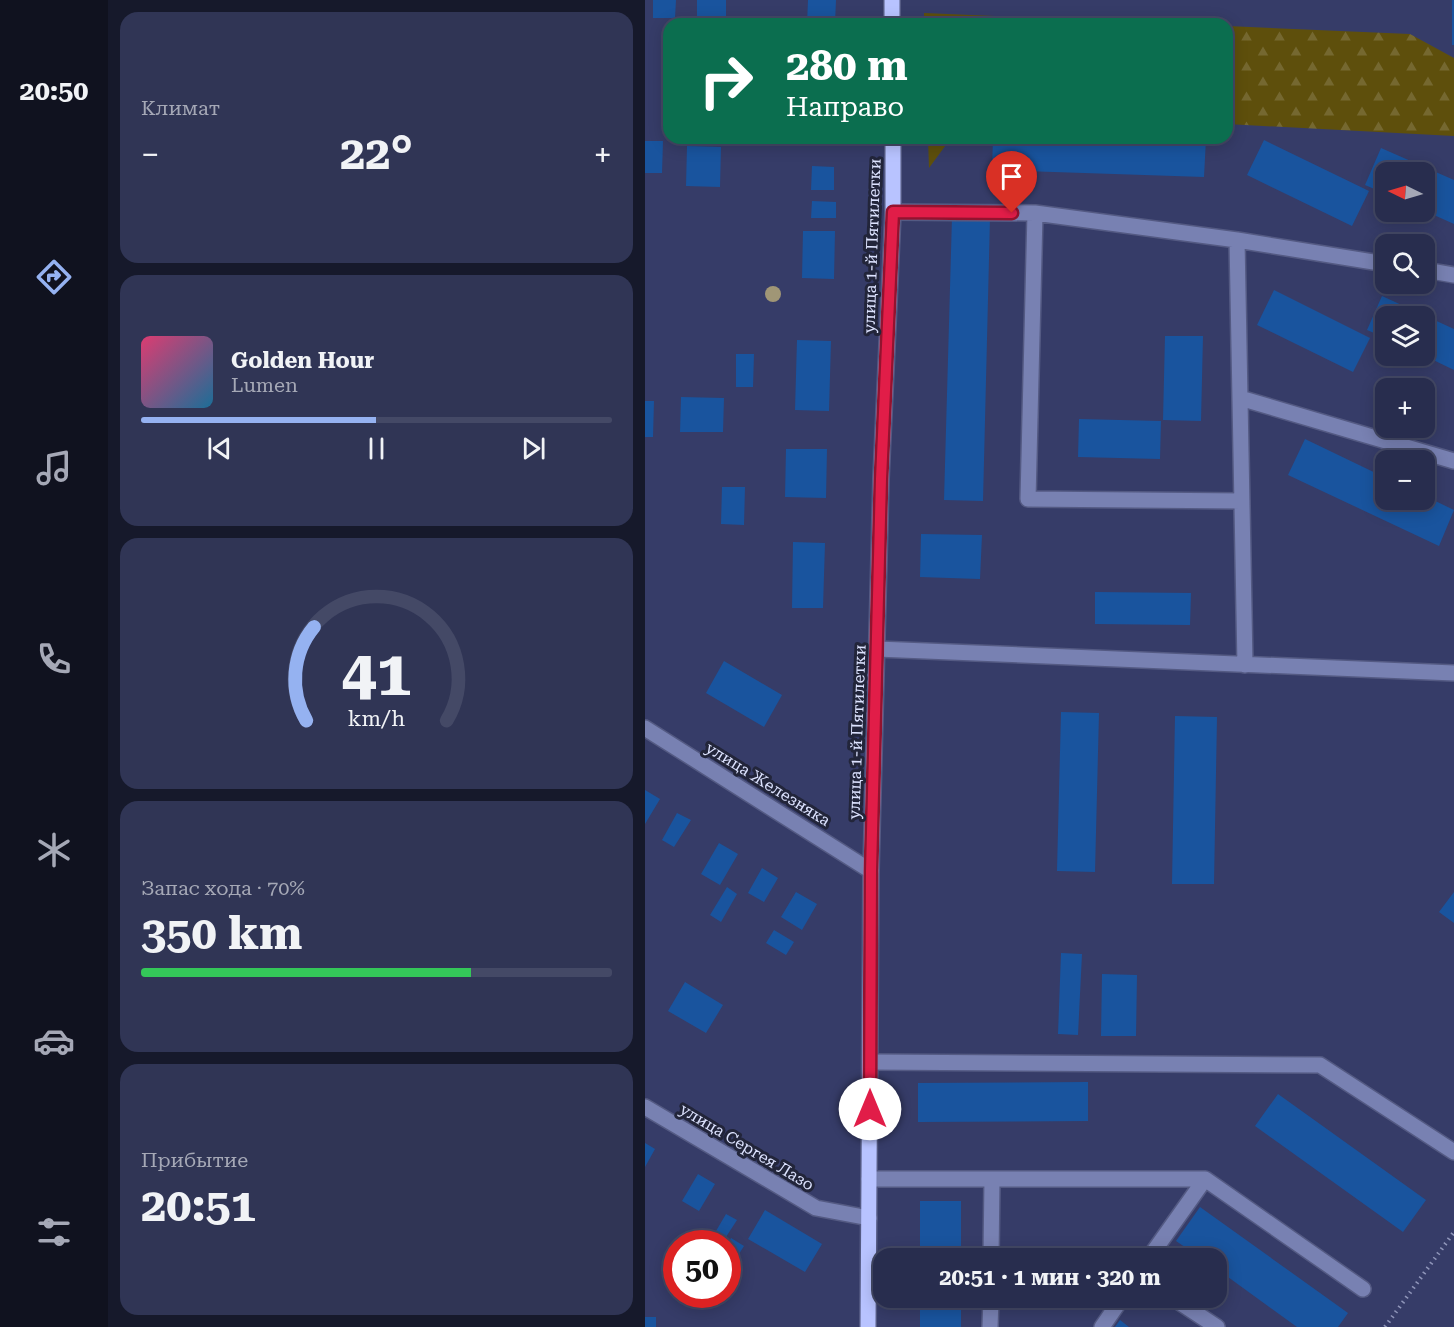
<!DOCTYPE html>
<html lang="ru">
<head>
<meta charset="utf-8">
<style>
  body { margin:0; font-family:"Roboto Serif",serif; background:#303555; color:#f1f3f6; height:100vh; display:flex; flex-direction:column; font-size:22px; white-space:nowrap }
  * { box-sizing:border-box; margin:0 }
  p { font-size:20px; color:#a5a8b6 }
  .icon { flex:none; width:33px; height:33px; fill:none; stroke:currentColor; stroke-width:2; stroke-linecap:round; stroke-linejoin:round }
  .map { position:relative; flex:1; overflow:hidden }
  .side { display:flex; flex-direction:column; gap:12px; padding:12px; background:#16192b; width:537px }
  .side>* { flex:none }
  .hud { position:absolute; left:18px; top:18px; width:570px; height:126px; border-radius:18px; box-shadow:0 3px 15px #0003,0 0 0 2px #444966; background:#0b6e4f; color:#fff; overflow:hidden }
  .needle { width:39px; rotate:275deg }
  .controls { position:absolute; left:730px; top:162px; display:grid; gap:12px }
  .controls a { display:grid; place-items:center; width:60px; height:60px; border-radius:12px; background:#282d4e; box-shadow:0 3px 15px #0003,0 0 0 2px #444966; font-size:30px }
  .speed { position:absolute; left:18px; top:1230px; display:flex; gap:12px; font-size:30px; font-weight:700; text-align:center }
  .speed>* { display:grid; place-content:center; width:78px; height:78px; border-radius:50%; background:#282d4e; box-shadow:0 3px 15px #0003,0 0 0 2px #444966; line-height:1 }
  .speed .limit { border:9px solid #d22; background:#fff; color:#111 }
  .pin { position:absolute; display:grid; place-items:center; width:51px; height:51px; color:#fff; margin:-62px -26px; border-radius:50% 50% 50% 0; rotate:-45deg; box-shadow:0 0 6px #0007 }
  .pin .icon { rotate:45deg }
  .me { position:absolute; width:66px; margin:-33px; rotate:0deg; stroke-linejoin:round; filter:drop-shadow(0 0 4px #0008) }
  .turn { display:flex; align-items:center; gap:21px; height:126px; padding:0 24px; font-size:27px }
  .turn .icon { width:78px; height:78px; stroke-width:2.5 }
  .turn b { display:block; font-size:42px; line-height:51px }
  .big { font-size:45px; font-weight:700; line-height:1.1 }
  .side .tile { flex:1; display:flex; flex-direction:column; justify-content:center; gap:9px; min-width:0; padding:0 21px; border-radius:18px; background:#303555 }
  .side .dial { align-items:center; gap:0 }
  .dial svg { height:156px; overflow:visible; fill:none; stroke:#444966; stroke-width:7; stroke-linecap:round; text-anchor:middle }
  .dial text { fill:#f1f3f6; stroke:none }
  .song { display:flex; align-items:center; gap:18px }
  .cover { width:72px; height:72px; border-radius:9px; background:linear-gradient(135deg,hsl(340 70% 55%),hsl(200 70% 35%)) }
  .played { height:6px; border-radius:3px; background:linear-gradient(90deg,#95b2f1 50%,#444966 50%) }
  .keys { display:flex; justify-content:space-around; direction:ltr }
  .heat { display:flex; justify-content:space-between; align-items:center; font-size:33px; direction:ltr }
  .charge { height:9px; border-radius:4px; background:linear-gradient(90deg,#34c759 70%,#444966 0) }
  .trip { position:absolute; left:228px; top:1248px; width:354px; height:60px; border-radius:18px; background:#282d4e; box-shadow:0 3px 15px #0003,0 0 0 2px #444966; font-weight:700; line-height:60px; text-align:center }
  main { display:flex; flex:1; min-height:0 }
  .menu { display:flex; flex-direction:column; width:108px; justify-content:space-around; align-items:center; background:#10121f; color:#a5a8b6 }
  .menu .icon { width:42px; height:42px }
  .menu .active { color:#95b2f1 }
  .menu b { font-size:27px; color:#f1f3f6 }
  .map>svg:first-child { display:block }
</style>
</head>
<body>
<main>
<nav class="menu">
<b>20:50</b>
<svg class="icon active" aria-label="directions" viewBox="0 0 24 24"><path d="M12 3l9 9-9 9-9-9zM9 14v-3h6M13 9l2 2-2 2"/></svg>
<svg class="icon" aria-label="music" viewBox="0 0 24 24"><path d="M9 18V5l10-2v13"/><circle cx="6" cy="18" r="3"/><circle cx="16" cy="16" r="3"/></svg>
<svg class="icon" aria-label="phone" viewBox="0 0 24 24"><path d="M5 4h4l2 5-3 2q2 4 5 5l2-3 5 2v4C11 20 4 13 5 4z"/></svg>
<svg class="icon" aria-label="climate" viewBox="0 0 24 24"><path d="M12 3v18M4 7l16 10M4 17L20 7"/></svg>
<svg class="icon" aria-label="car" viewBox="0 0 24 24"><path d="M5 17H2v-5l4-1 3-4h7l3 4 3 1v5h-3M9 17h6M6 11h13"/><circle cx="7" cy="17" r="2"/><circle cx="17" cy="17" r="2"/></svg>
<svg class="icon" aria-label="filters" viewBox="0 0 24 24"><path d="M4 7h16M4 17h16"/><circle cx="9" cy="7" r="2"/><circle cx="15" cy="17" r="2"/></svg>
</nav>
<section class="side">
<div class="tile"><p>Климат</p>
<div class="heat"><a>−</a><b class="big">22°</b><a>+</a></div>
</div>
<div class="tile">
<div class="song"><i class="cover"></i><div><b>Golden Hour</b><p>Lumen</p></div></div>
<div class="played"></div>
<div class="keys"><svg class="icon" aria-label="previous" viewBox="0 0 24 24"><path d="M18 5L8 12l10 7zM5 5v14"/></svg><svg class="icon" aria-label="pause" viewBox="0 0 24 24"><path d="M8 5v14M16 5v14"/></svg><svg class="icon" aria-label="next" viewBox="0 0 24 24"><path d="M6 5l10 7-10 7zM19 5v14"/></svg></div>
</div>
<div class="tile dial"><svg viewBox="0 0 100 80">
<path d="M14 69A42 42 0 1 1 86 69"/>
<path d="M14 69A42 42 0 0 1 18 21" stroke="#95b2f1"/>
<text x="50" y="56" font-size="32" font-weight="700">41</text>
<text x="50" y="72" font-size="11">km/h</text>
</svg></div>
<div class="tile"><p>Запас хода · 70%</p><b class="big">350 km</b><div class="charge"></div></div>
<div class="tile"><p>Прибытие</p><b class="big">20:51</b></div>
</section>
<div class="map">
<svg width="809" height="1327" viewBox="0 0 809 1327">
  <defs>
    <pattern id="forest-firs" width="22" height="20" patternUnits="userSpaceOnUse" patternTransform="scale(1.5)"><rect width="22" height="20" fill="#5e4f0c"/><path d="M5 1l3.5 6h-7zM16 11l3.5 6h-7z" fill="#756830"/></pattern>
  </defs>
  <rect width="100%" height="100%" fill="#363c68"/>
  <!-- forest -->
  <path fill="url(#forest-firs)" d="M279,13L535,24H279Z
    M582,26L765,34L809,58V136L582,124Z
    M283,138H306L284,168Z"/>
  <!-- building -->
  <path fill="#19549e" d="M8,0H31L30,18H8Z
    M52,0H81V16H52Z
    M163,0H191L190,24H162Z
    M807,0H809V45H807Z
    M348,138L561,139L559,177L347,170Z
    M619,140L724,191L707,226L602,175Z
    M0,141H18L17,173H0Z
    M42,146L76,147L75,187L41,186Z
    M736,148L809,180V224L780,211V172H741V194L720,185Z
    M167,166L189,167V190H166Z
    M167,201L191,202V218H166Z
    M307,217L345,218L338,501L299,500Z
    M158,231H190L189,279L157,278Z
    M629,290L725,338L708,372L612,325Z
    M737,296L809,329V370L780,356V316H741V338L722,330Z
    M520,336H558L556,421L518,420Z
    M152,340L186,341L184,411L150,410Z
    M91,354H109L108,387H91Z
    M36,397L79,398L78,432H35Z
    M0,401H9L8,437H0Z
    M434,419L516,421L515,459L433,457Z
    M660,439L741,478V500H780V496L809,510L794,546L643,475Z
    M141,449H182L181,498L140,497Z
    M77,487H100L99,525L76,524Z
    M276,534L337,535L335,579L275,577Z
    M148,542L180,543L178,608H147Z
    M450,592L546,593L545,625L450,624Z
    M79,661L137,695L119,727L61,693Z
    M416,712L454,713L450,872L412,871Z
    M530,716L572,717L569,884H527Z
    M0,790L15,799L0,824Z
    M32,813L46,820L29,847L17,840Z
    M74,843L93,854L75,885L56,874Z
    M117,868L133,878L119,902L103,893Z
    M82,887L92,894L76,922L65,915Z
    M151,892L172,904L157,930L136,917Z
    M809,892V923L794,912Z
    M129,930L149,942L141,955L121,943Z
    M416,953L437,954L433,1035L413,1034Z
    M457,974L492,975L491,1036H456Z
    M40,982L78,1005L61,1033L23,1011Z
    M443,1082V1121L273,1122V1083Z
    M633,1094L781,1200L758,1232L610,1126Z
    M0,1143L10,1149L0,1167Z
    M53,1174L70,1184L54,1211L37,1201Z
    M275,1201H316V1258H275Z
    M555,1207L703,1313L693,1327H652L572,1269V1258H556L531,1241Z
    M120,1210L177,1244L160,1272L103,1239Z
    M81,1214L92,1220L81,1237L71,1231Z
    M86,1238L99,1246L82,1273V1245Z
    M275,1298H316V1327H275Z
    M0,1317H11V1327H0Z
    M475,1320L484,1327H470Z"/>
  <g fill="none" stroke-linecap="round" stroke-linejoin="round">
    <!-- minor casing -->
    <g stroke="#545a83" stroke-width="18">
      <path id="minor" d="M248,212L390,213L592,240L741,264
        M390,213L383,499L597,501
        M592,240L600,665
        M780,270L809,275
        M595,398L809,461
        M232,649L809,673
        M0,728L226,871
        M225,1062L675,1065L809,1152
        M0,1107L171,1208L224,1218
        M224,1179H560L718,1289
        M346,1258L347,1179
        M504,1258L560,1179
        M528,1298L572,1327
        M345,1327L346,1298
        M457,1327L477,1298"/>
    </g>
    <!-- major casing -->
    <g stroke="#545a83" stroke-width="18">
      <path id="major" d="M247,0V24
        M223,1327L226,871L236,479L248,212V138"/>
    </g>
    <!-- path -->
    <path stroke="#8f95b9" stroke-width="4" stroke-dasharray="1.5 4.5" stroke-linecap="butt" d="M740,1327L809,1232"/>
    <!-- minor -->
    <use href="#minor" stroke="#7881b2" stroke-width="15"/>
    <!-- major -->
    <use href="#major" stroke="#b8c3ff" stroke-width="15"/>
  </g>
  <!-- trees -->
  <circle fill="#a09676" cx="128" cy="294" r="8"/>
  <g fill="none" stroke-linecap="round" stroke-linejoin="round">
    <!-- route casing -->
    <g stroke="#92132f" stroke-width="15">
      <path id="route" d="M225,1109L226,871L236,479L248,212L367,213"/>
    </g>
    <!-- route -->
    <use href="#route" stroke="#e11d48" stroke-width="10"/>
  </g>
  <g text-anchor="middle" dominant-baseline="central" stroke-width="6" stroke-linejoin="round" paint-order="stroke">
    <!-- street labels -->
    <g font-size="16" fill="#dde3ff" stroke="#22253a">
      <text transform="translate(227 246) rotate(-88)">улица 1-й Пятилетки</text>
      <text transform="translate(212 732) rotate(-88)">улица 1-й Пятилетки</text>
      <text transform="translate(123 784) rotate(32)">улица Железняка</text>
      <text transform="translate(102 1147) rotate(31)">улица Сергея Лазо</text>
    </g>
  </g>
</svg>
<div class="controls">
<a><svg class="needle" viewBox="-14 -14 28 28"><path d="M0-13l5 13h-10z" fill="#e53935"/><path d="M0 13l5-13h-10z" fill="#a5a8b6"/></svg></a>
<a><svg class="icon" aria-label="search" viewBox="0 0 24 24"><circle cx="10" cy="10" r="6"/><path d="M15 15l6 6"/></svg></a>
<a><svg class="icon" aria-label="layers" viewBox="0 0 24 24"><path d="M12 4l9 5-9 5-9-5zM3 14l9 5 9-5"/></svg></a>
<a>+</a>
<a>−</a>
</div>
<div class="speed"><div class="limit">50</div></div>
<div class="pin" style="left:367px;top:213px;background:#d93025"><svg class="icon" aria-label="arrive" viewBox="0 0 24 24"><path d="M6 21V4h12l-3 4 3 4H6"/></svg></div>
<svg class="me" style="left:225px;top:1109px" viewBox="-20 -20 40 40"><circle r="19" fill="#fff"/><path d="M0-13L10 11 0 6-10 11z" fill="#e11d48"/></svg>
<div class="trip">20:51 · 1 мин · 320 m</div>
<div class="hud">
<div class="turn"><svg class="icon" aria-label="right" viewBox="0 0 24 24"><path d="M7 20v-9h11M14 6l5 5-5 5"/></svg><div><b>280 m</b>Направо</div></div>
</div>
</div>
</main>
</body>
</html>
